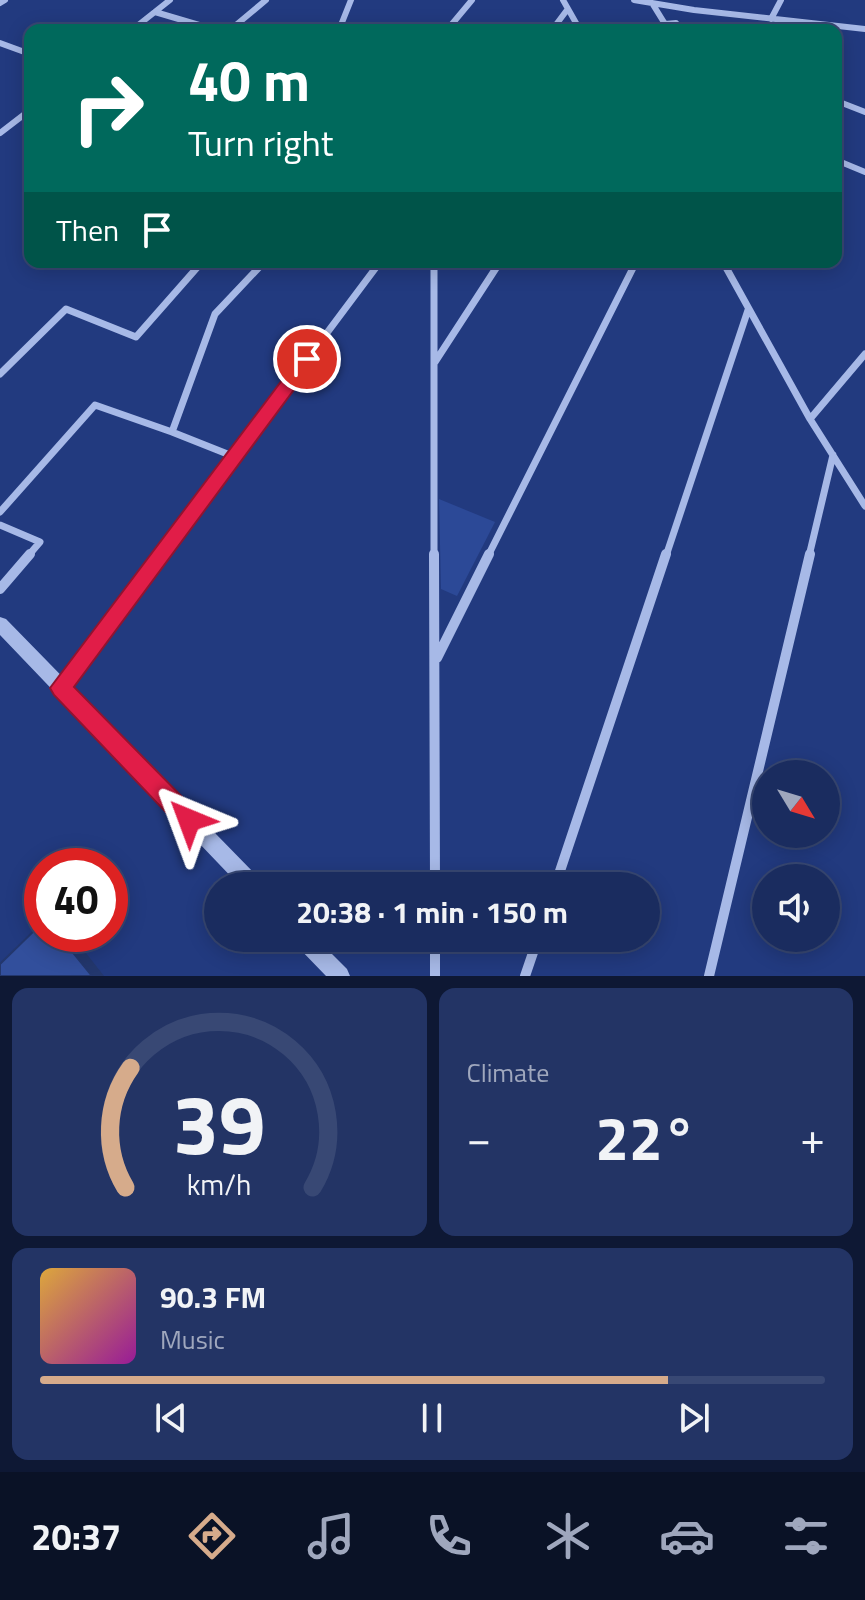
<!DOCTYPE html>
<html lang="en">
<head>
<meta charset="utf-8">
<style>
  body { margin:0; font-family:"Titillium Web",sans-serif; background:#233465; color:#f1f3f6; height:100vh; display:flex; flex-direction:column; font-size:30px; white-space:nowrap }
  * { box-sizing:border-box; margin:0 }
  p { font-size:26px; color:#9fa7bd }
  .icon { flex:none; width:44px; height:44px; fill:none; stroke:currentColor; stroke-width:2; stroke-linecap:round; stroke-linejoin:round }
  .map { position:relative; height:976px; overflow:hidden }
  .side { display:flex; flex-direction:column; gap:12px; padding:12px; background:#0e1834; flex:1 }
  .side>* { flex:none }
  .hud { position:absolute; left:24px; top:24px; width:818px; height:244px; border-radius:16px; box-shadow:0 4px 20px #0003,0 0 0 2px #384874; background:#00695c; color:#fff; overflow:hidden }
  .needle { width:52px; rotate:128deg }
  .fabs { position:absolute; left:752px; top:760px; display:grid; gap:16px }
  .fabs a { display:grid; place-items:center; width:88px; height:88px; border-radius:50%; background:#1a2c5f; box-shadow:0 4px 20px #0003,0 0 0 2px #384874; font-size:40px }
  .speed { position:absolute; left:24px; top:848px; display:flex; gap:16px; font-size:40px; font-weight:700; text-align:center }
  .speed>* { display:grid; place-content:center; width:104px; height:104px; border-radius:50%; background:#1a2c5f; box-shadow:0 4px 20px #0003,0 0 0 2px #384874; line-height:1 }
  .speed .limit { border:12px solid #d22; background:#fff; color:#111 }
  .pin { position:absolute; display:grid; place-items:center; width:68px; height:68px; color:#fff; margin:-34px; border:4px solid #fff; border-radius:50%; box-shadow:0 2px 8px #0007 }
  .me { position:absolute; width:88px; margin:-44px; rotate:316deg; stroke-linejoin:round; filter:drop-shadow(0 0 6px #0008) }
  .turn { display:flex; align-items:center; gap:28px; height:168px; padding:0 32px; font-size:36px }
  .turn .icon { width:104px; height:104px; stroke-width:2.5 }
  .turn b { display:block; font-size:56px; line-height:68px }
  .then { display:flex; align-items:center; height:76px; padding:0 32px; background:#0003; gap:16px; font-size:30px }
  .big { font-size:60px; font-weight:700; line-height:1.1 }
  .side .widget { flex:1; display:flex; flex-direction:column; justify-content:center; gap:12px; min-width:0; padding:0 28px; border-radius:16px; background:#233465 }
  .side .dial { align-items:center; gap:0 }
  .dial svg { height:208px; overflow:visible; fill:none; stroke:#384874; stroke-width:7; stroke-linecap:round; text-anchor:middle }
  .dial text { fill:#f1f3f6; stroke:none }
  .song { display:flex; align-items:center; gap:24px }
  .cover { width:96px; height:96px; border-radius:12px; background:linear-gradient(135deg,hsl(40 70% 55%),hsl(300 70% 35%)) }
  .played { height:8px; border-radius:4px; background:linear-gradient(90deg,#d6ab8b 80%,#384874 80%) }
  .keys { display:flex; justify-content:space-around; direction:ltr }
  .heat { display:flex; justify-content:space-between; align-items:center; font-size:44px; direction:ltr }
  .side .tiles { flex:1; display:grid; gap:12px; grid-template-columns:1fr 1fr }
  .widget:last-child { grid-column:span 2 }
  .trip { position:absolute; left:204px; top:872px; width:456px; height:80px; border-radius:40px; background:#1a2c5f; box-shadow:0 4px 20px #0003,0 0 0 2px #384874; font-weight:700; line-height:80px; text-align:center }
  .menu { display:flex; height:128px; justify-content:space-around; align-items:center; background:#0a1226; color:#9fa7bd }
  .menu .icon { width:56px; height:56px }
  .menu .on { color:#d6ab8b }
  .menu b { font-size:36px; color:#f1f3f6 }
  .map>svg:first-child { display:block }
</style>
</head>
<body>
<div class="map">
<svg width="865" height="976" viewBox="0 0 865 976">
  <rect width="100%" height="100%" fill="#223a7f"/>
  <!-- green -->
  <path fill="#2c4997" d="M439,499L495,522L457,596L441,589Z"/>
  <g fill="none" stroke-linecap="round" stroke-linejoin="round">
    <!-- minor-far2 -->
    <path stroke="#a7b9e7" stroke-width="6" d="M563,0L580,30
      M634,0L694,10L865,29
      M0,3L5,0
      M652,3L665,24L676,23L681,30
      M155,12L216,30
      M771,19L781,0
      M132,30L170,0
      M230,30L266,0
      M339,30L351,0
      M447,30L472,0
      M552,30L567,10
      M0,43L30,54
      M842,103L865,112
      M0,133L30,110
      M836,160L865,172"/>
    <!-- minor-far1 -->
    <path stroke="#a7b9e7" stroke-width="7" d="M424,262L434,265V556
      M723,262L810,419L865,506
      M435,362L500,262
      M0,374L66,309L136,337L202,262
      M810,419L865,354
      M172,432L235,457
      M0,512L95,405L172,432L215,314L264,262
      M0,525L40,542L28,556
      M160,556L380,262
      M488,556L636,262
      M666,556L748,310
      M809,556L833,455"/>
    <!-- minor -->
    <path stroke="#a7b9e7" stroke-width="10" d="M434,554L435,886
      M0,589L30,554
      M437,658L489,554
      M62,687L162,554
      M555,886L666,554
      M435,938V976
      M525,976L538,938
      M709,976L810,554"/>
    <!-- tertiary -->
    <path fill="#a7b9e7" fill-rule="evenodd" d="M0,617L6,619L260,879L262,886H240L0,635Z
      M293,938H316L347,969L350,976H326L296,945Z"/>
  </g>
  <!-- shaded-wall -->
  <path fill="#23376d" d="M58,934H71L104,976H92Z"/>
  <!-- building -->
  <path fill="#324f9c" stroke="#23376d" stroke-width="2" d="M42,923V934H58L92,976H0V964Z"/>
  <!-- route -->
  <path fill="#e11d48" stroke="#92132f" stroke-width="2" d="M307,354L313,355V364L74,687L197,812L200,820L197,828L189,832L181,828L54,695L50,688L301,355Z"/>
</svg>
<div class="fabs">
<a><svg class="needle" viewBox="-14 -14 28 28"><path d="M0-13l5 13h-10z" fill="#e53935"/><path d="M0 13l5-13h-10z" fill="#9fa7bd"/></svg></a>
<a><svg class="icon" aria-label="sound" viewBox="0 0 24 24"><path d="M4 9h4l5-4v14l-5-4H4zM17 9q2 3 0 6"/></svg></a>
</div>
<div class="speed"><div class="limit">40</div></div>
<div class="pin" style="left:307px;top:359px;background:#d93025"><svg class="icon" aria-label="arrive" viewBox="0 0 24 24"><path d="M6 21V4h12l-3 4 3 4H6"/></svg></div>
<svg class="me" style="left:189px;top:820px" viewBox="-20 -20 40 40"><path d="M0-17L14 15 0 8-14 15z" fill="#e11d48" stroke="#fff" stroke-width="4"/></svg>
<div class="trip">20:38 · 1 min · 150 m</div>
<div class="hud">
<div class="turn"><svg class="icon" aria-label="right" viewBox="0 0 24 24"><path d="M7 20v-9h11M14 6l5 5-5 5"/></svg><div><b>40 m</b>Turn right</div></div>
<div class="then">Then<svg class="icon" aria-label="arrive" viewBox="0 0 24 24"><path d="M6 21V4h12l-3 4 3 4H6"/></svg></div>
</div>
</div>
<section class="side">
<div class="tiles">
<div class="widget dial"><svg viewBox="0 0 100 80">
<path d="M14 69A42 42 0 1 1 86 69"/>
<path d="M14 69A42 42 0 0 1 16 23" stroke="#d6ab8b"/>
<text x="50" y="56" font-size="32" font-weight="700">39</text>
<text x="50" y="72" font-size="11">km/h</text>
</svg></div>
<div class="widget"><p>Climate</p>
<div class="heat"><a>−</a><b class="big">22°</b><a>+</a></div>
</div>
<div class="widget">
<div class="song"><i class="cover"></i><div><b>90.3 FM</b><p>Music</p></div></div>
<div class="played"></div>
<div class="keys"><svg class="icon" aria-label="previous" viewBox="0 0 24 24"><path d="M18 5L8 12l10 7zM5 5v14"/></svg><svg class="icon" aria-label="pause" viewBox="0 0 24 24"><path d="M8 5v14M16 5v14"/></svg><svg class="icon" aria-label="next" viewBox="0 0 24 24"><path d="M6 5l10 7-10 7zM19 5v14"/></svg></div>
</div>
</div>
</section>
<nav class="menu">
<b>20:37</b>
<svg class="icon on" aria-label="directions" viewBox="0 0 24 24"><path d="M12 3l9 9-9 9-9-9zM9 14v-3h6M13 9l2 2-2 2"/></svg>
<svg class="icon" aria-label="music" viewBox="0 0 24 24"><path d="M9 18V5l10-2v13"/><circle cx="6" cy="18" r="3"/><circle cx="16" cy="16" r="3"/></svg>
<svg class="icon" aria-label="phone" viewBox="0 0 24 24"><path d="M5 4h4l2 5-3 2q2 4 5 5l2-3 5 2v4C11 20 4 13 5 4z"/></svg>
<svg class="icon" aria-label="climate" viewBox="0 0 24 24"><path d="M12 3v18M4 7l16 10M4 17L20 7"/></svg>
<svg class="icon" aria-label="car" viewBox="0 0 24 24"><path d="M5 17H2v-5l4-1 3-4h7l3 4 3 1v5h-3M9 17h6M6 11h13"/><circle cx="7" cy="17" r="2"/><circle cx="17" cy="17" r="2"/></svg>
<svg class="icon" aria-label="filters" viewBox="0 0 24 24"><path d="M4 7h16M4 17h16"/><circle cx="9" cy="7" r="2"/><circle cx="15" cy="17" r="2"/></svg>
</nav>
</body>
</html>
